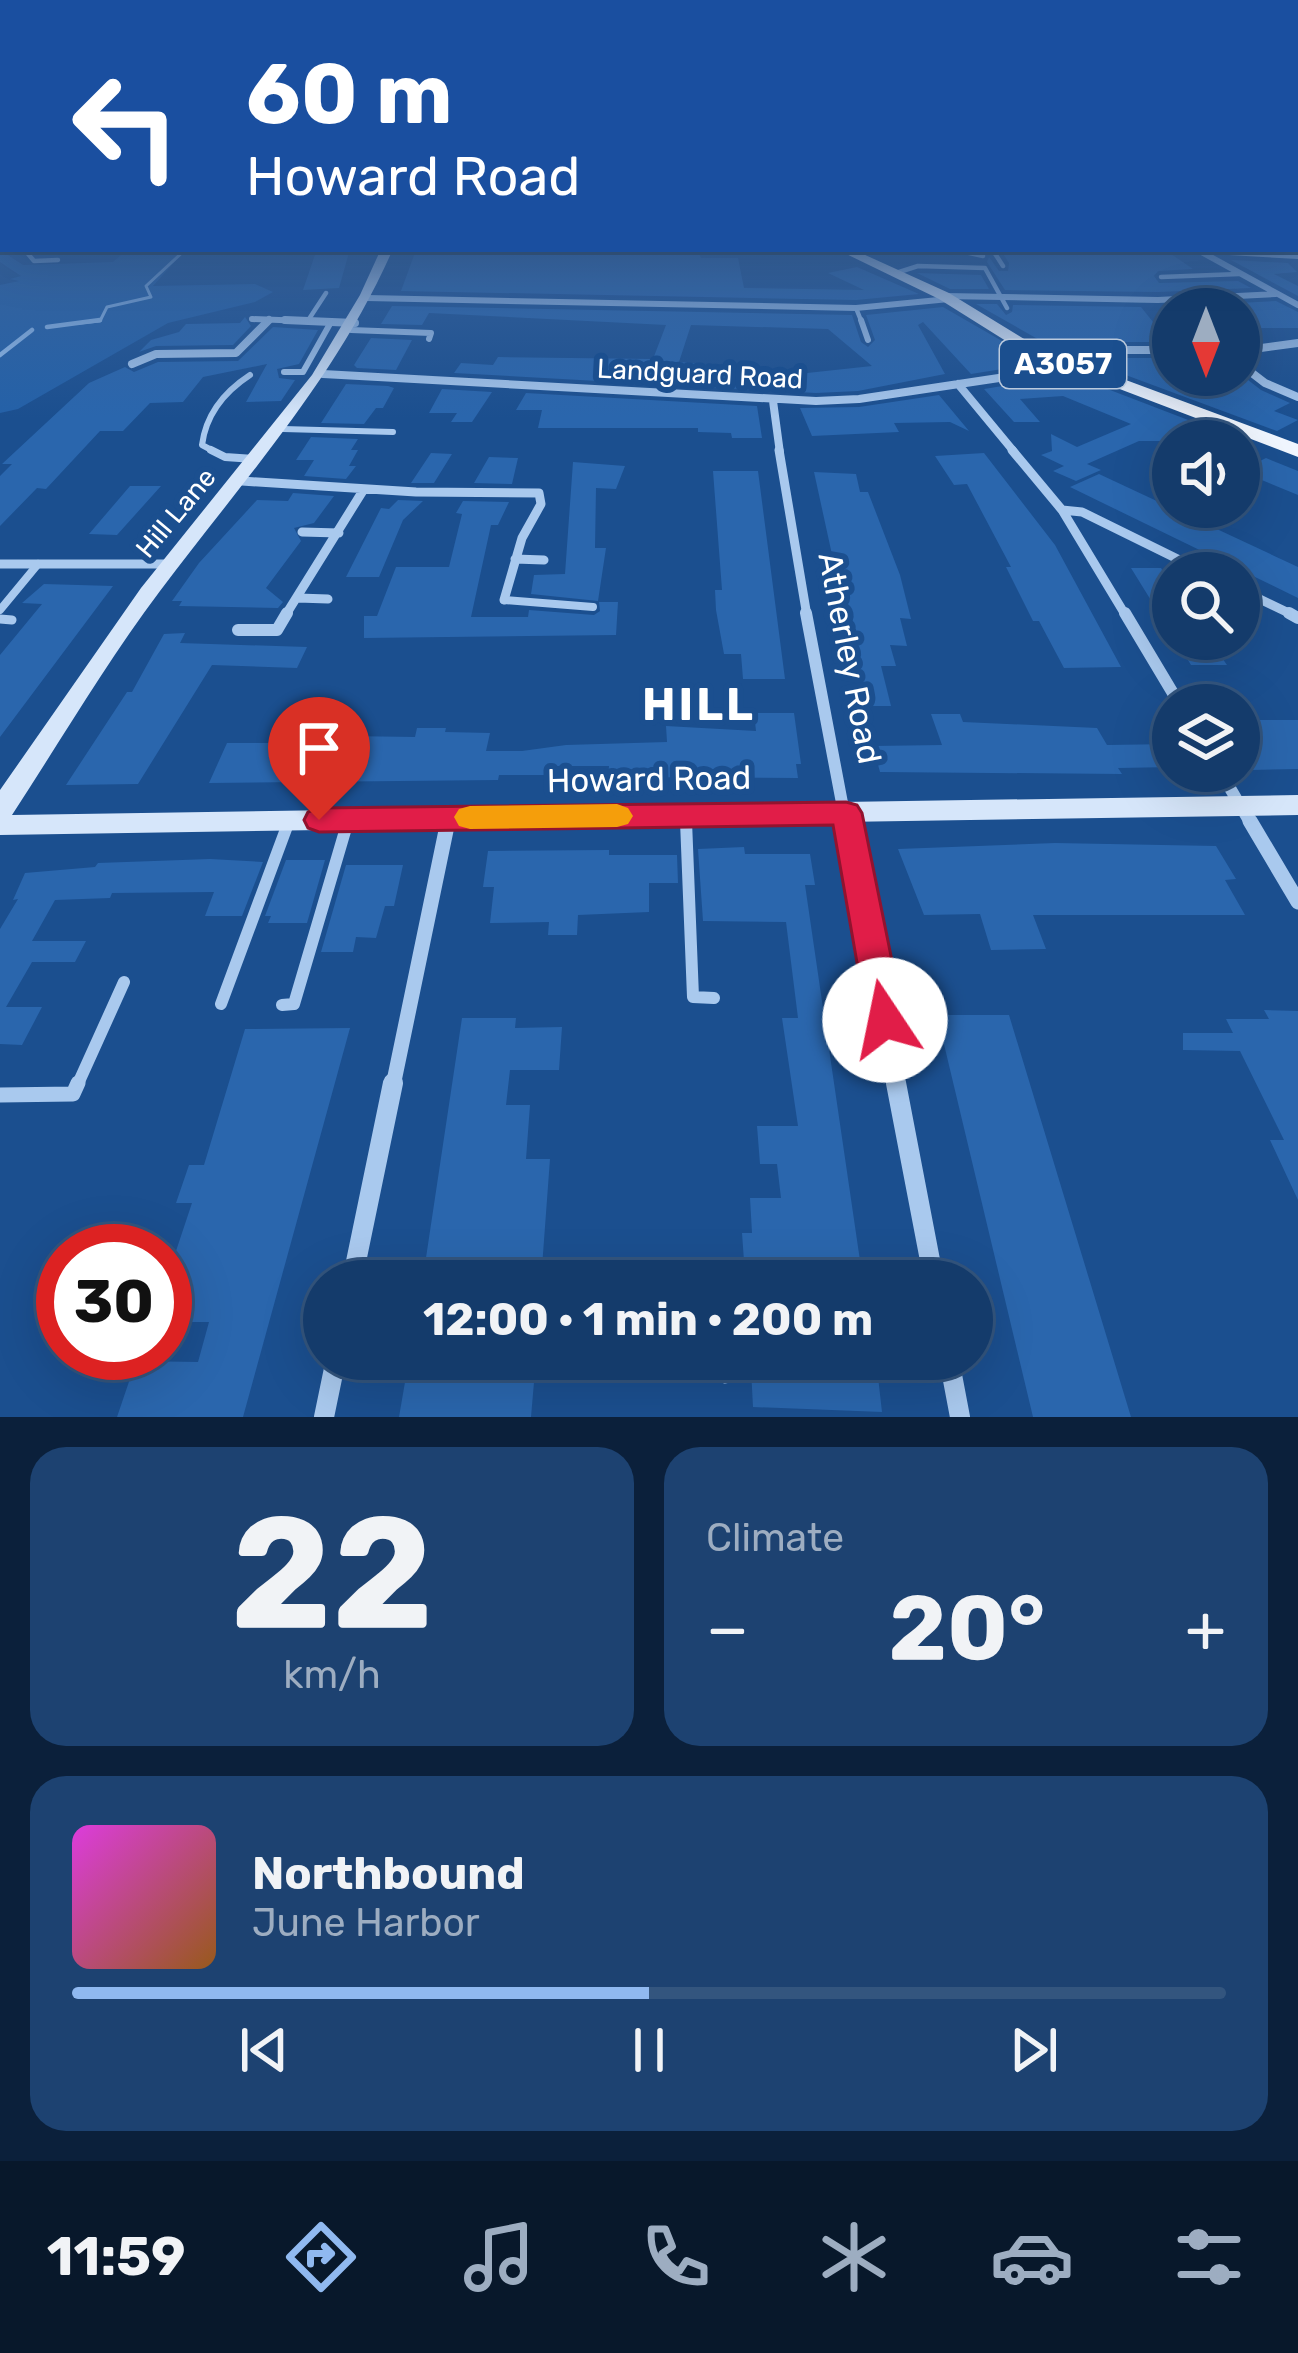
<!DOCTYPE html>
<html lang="en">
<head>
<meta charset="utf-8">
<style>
  body { margin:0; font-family:Rubik,sans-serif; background:#1d4271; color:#f1f3f6; height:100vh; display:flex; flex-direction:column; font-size:45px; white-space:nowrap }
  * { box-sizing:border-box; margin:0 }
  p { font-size:39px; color:#9dadc1 }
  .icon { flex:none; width:66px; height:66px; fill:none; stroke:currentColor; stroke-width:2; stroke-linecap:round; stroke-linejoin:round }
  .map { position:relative; height:1417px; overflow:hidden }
  .details { display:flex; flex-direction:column; gap:30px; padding:30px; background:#0b203b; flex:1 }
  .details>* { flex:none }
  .guide { position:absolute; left:0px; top:0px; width:1299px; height:252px; box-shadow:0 12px 48px #0002,0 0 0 3px #33557e; background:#1a4fa0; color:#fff; overflow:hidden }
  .needle { width:78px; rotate:180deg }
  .buttons { position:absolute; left:1152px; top:288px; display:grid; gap:24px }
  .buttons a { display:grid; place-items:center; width:108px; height:108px; border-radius:50%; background:#143b6b; box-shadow:0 12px 48px #0002,0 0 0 3px #33557e; font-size:60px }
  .speed { position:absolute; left:36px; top:1224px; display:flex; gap:24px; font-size:60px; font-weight:700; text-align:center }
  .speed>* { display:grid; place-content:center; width:156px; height:156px; border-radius:50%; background:#143b6b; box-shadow:0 12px 48px #0002,0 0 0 3px #33557e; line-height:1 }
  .speed .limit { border:18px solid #d22; background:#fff; color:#111 }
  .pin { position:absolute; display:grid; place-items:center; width:102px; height:102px; color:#fff; margin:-123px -51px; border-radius:50% 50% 50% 0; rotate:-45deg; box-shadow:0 0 12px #0007 }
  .pin .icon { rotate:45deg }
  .me { position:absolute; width:132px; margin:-66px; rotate:349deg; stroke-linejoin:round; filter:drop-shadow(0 0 9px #0008) }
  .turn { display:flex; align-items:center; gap:42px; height:252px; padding:0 48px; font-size:54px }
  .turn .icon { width:156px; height:156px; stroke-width:2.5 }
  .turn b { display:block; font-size:84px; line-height:102px }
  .big { font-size:90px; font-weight:700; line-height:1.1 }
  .details .card { flex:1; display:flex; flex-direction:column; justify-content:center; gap:18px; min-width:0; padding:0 42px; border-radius:36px; background:#1d4271 }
  .details .dial { align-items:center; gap:0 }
  .dial b { font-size:156px; line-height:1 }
  .song { display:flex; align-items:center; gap:36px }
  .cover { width:144px; height:144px; border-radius:18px; background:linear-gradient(135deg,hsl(300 70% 55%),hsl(30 70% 35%)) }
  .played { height:12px; border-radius:6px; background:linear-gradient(90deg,#90b9f0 50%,#33557e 50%) }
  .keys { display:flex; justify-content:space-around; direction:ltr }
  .heat { display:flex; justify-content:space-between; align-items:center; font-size:66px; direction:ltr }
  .details .tiles { flex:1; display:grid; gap:30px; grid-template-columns:1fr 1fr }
  .card:last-child { grid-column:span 2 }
  .trip { position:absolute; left:303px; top:1260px; width:690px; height:120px; border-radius:60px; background:#143b6b; box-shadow:0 12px 48px #0002,0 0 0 3px #33557e; font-weight:700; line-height:120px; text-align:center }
  .tab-bar { display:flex; height:192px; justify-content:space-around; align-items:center; background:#08182b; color:#9dadc1 }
  .tab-bar .icon { width:84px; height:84px }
  .tab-bar .on { color:#90b9f0 }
  .tab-bar b { font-size:54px; color:#f1f3f6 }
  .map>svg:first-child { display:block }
</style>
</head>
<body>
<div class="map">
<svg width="1298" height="1417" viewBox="0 0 1298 1417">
  <rect width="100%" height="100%" fill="#1b4f8f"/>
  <!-- green -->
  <path fill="#2461a8" d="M128,249H186L153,286L255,284L273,292L255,302L168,323L18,409L0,413V285L19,281L10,279L21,276L0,262V250L23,265L113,262Z"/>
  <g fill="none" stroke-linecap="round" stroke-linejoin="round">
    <!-- stream-far1 -->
    <path stroke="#9cc4f0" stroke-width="3" d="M80,323L100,321L107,307L151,297L146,286L186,249"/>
    <!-- stream -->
    <path stroke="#9cc4f0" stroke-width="4.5" d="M47,327L100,320
      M0,355L32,330"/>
  </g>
  <!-- building -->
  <path fill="#2a66ad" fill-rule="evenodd" d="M317,249H350L339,288L303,290Z
    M547,249H697L701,258H738L744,288L864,290L828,273L857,267L919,294L856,300L401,291L416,250Z
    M1000,249L1168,252L1193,269L1158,271L1154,276L1159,283L1238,281L1251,288L1158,292L1005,290L987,262L989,257L999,271H1008L1009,263Z
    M1231,260L1288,263L1297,272L1274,274L1298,286V296Z
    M917,273L981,275L989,289H950Z
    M1276,301L1298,312V328H1239V309L1159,307Z
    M976,304H997L1006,315L1012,312L1013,305L1141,307L1169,342H1106L1057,350Z
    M392,306L852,315L861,342L868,347L875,340L866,315L943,307L1040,363L971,374L923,322L918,325L945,374L858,391L816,393L454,373L461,363L493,365L498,357L653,359L666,325L429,313L422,325L381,324ZM691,325L828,329L872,366L807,373L679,362Z
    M245,317L251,326L233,345L156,346L139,352L151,340L179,332L186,324L240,323Z
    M273,327L318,330L299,364L277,369L279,378L295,380L281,401L246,402L267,364L203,377L183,402L150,403L123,431H100L46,489L37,488L0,526V476L12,464H2L89,383L125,367L134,372L158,362L238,361Z
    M371,338L412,340L396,370L357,368L354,365Z
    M1107,358H1167L1173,375L1199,389L1239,379V373L1261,390L1290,403L1274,411L1298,420L1277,431L1088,361Z
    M1071,375L1243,441H1139L1087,464L1101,470L1076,481L1053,471L1064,466L1041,455L1052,451L1051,434L1077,447L1131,424L1063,396L1020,399L1040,422H1014L984,389Z
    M346,384L388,386L394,388L383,408H376L364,424L321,423Z
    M442,389L492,392L472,422H451L457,413H429Z
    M526,393L757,406L762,438H732L731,433L698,432V428H538L542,410H516Z
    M939,395L969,431L950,422L894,423L899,432L812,436L800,408L859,407Z
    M311,437L358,439L351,450H358L349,466H356L346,479L304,476L314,460H296Z
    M431,453L452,454L434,483H411Z
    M984,453L1055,545L1121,667L1064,668L1039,621H1033L1006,567H1011L967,484L954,485L935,456Z
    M489,457L518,458L512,484L474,483Z
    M1266,458L1298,471V495L1240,471Z
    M573,462L625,466L616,489L596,488L595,548H606L598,601L531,594L534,575L565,574Z
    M713,471H758L785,679H743L741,654H724L716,610L715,590H722Z
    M814,472L856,474L860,492H868L900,575L911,619L900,618L907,646L890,645L896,666H881L891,706H865Z
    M1099,474L1298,567V598L1070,487Z
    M130,486H161L117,535L89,534Z
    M293,493L334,496L314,523L294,528L301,541L266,588L283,602L278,608L179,606L182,601H172L199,563L257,500L288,501Z
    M398,500L423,501L403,520L379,577H346L381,508L389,509Z
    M463,501L509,502L498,525H491L471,617H528L529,610L594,615L600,611L599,602H618L616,635L364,638V616H377L396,567H449L462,514L456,513Z
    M1131,568H1161L1173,586V636Z
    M44,584L113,586L0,737V655L42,604L22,603Z
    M185,633L180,643L307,647L297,668L212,665L138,784L66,785L127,692H132L164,634Z
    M1175,639H1209L1227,665H1191Z
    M754,713H794L801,764H796L798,778L608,777L609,766H552L551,775H499L498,780L209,783L227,743H276L279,735L415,737L417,728H446L445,732L490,733L486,751H522L566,745L667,742L666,726L756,731Z
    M931,714H960L963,722L1097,728L1107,745L1173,744V767L1118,768L1122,774L880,772L873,746L942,745Z
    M1239,720H1298V769L1252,770L1239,751Z
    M1055,843L1216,846L1236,879L1225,880L1245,915H1033L1046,949L991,950L980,914L924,915L898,849Z
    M744,847L745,854H810L815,885H805L863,1281H788L787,1275H745L742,1233H752L750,1198H781L777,1164H760L757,1126H798L782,1018H798L786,922L703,921L698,849Z
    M609,850V855H677L678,883H649V912L578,915L577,935H548L549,922L490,923L494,887H483L488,851Z
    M210,859L263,862L242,916H205L214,892L112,893L110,898L55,900L32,941H86L75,962H32L6,1007H42L22,1045L0,1044V929L18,899L13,900L25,873L95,867L98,863Z
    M286,860H325L307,923H268L271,916H265Z
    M346,865H403L394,906H385L376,938L356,937L353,952H321Z
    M1264,1010L1298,1011V1200L1270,1140H1284L1240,1051L1183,1050V1033H1233L1226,1019H1269Z
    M937,1015H1009L1131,1417H1033Z
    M462,1018H516L515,1028L562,1027L559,1070H510L506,1105H530L526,1159H550L541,1281H427L429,1271H424Z
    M350,1028L243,1417H117L136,1361L198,1362L209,1322H165V1284L192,1203H176L189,1165H204L245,1029Z
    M409,1359H536L531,1417H399Z
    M823,1359H876L882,1412L753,1407L751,1369L824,1371Z"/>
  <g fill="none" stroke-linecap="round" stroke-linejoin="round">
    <!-- lane-far5 -->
    <path stroke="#a9c9ee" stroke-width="4.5" d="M24,249L34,261L58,260
      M951,249L983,256
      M992,249L1003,266
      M896,273L918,266L985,268L1007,308
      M1161,277L1239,274
      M856,308L862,323
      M309,319L326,293"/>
    <!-- lane-far4 -->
    <path stroke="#a9c9ee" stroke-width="6" d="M861,320L868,340
      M351,330L431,333L429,339
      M284,372H303L331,322
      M283,429L393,432
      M217,453L202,445C206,414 224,392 250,375"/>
    <!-- lane-far3 -->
    <path stroke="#a9c9ee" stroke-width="8" d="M211,450L225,457L254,459
      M504,600L593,607
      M0,610L38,564"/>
    <!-- lane-far2 -->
    <path stroke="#a9c9ee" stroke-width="9" d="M0,619L12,620
      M686,815V824
      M348,824L349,819"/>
    <!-- lane-far1 -->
    <path stroke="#a9c9ee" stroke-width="12" d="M686,821L693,997L714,998
      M221,1004L289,821
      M282,1005L294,1004L348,821
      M77,1086L124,982"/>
    <!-- lane -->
    <path stroke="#a9c9ee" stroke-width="15" d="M0,1095L73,1094L78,1083
      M725,1376L726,1359"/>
    <!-- street-far5 -->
    <path stroke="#a9c9ee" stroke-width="6" d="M1196,249L1298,305
      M945,296L1158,300L1275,294
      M367,298L856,308L949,299
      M252,319L355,323"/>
    <!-- street-far4 -->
    <path stroke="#a9c9ee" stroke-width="8" d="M285,320L355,323
      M1239,351L1298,343
      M1052,359L1106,350H1173
      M1239,363L1265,383L1298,397
      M132,364L156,354L236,353L269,320
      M323,374L816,401L859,399L1072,367
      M958,384L1015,453
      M773,401L780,453"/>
    <!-- street-far3 -->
    <path stroke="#a9c9ee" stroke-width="9" d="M779,450L807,616
      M1012,450L1062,510L1126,616
      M242,481L416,492L539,493L541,504L522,538L504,600
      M1062,510L1082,512L1206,573
      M302,532L339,533
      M515,559L544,560
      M0,564H170
      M1239,589L1295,616
      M298,598L328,599
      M285,616L364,489"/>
    <!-- street-far2 -->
    <path stroke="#a9c9ee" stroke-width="12" d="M806,613L846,824
      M1125,613L1180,705
      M1289,613L1298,618
      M238,630H277L287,613
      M1220,771L1251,824
      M448,824L449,818"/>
    <!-- street-far1 -->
    <path stroke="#a9c9ee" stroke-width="15" d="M846,821L897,1086
      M1250,821L1298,902
      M393,1086L448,821"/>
    <!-- street -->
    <path stroke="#a9c9ee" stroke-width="20" d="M896,1083L934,1281
      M352,1281L393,1083
      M949,1359L960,1417
      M324,1417L336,1359"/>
    <!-- secondary -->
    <path fill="#d6e6fa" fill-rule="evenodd" d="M381,249H393C336,379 244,479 160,591C106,663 61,740 12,815L1298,795V815L0,835V790L141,588L312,375L360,295Z
      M1171,249L1298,253V259L1177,252Z"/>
    <!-- primary -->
    <path fill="#f0f6ff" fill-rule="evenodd" d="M836,249H852L949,293L1037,347L1298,444V457L1025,353L939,299Z"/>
  </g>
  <!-- sky -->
  <linearGradient id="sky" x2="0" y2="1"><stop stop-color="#0f2b4f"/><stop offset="0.53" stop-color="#39639b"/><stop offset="1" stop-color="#39639b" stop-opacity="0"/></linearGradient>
  <rect width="1298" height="418" fill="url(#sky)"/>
  <!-- route -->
  <path fill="#e11d48" stroke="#92132f" stroke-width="3" d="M846,802L857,805L862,813L904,1020L898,1032L885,1037L872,1032L867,1020L833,825L319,832L308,828L304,820L308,812L319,808Z"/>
  <!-- slow -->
  <path fill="#f59e0b" d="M617,804L628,808L633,816L628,824L617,827L470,829L459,826L454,817L459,809L470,806Z"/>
  <g text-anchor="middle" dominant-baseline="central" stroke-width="12" stroke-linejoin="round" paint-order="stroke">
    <!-- far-street labels -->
    <g font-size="27" fill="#fff" stroke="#1b4f8f">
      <text transform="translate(700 374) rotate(3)">Landguard Road</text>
      <text transform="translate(176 513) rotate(-50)">Hill Lane</text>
    </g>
    <!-- shield labels -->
    <rect fill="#1b4f8f" stroke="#bbcadd" stroke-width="3" x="1000" y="340" width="126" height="48" rx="9"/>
    <g font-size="30" font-weight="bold" fill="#fff">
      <text x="1063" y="364">A3057</text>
    </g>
    <!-- street labels -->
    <g font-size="33" fill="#fff" stroke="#1b4f8f">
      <text transform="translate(850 658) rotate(79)">Atherley Road</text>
      <text transform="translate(649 779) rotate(-1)">Howard Road</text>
    </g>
    <!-- district labels -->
    <g font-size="45" font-weight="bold" letter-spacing="3" fill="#fff" stroke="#1b4f8f">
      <text x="699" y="704">HILL</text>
    </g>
  </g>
</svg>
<div class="buttons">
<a><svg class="needle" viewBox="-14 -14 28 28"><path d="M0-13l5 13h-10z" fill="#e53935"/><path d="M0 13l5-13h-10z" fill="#9dadc1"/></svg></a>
<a><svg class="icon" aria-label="sound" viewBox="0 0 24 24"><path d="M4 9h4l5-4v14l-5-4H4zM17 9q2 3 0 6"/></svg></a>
<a><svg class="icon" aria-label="search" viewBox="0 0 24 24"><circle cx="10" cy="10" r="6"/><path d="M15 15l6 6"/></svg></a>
<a><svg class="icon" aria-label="layers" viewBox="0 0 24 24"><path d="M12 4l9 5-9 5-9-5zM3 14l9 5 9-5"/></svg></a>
</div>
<div class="speed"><div class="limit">30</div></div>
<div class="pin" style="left:319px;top:820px;background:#d93025"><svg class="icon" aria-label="arrive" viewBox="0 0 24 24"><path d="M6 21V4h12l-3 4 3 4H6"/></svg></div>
<svg class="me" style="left:885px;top:1020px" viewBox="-20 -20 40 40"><circle r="19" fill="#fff"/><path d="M0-13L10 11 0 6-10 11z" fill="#e11d48"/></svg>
<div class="trip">12:00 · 1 min · 200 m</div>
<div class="guide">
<div class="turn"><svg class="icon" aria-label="left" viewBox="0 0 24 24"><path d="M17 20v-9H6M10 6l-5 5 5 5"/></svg><div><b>60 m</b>Howard Road</div></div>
</div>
</div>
<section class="details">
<div class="tiles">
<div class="card dial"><b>22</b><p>km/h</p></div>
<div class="card"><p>Climate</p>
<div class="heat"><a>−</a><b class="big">20°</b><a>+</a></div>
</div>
<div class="card">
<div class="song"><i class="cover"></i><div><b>Northbound</b><p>June Harbor</p></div></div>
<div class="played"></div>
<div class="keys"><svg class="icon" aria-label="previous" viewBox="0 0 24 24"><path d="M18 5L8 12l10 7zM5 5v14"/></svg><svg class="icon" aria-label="pause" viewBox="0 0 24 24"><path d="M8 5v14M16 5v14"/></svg><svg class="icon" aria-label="next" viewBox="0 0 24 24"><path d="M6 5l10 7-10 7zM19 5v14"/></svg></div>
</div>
</div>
</section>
<nav class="tab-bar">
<b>11:59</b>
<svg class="icon on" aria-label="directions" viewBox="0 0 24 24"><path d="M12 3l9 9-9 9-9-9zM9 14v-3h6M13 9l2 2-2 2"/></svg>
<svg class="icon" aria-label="music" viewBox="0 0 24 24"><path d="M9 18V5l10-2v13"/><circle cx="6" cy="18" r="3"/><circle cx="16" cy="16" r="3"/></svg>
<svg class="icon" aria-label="phone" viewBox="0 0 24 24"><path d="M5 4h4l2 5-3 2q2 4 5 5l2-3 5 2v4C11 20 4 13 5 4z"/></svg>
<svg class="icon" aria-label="climate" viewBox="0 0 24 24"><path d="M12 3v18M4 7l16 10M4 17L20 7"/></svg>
<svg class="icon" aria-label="car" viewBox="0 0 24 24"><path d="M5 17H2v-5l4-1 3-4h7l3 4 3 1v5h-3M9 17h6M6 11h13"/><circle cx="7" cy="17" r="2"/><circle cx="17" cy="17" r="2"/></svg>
<svg class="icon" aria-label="filters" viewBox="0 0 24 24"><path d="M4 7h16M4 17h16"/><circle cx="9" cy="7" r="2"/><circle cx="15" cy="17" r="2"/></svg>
</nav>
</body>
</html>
